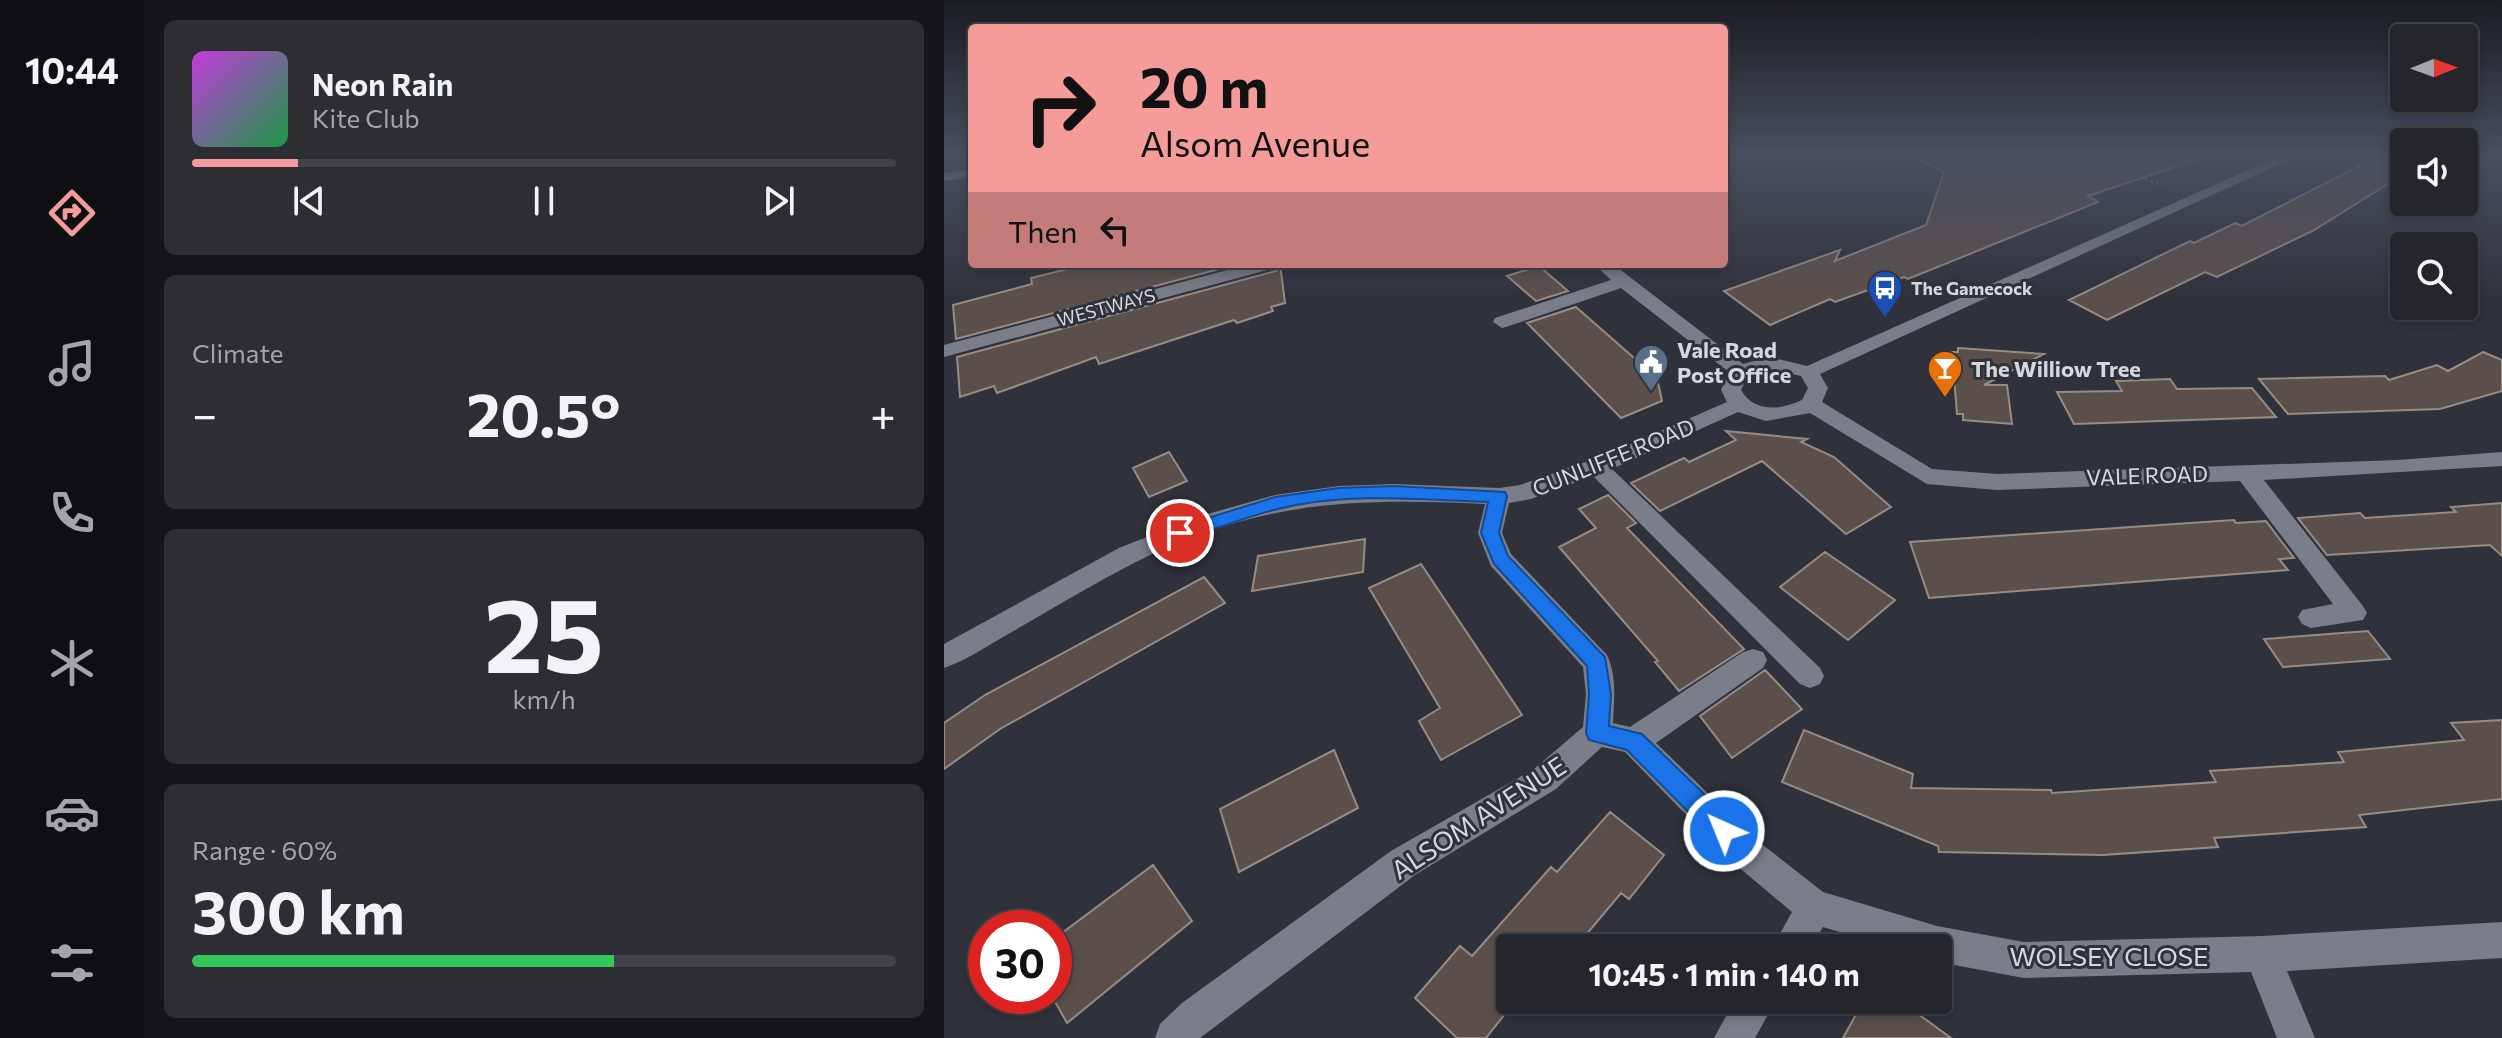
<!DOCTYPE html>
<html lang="en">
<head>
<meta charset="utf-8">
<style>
  body { margin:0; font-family:Commissioner,sans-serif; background:#2c2e34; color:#f1f3f6; height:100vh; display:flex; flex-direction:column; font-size:30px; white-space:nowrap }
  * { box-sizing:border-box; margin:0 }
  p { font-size:26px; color:#a3a5a9 }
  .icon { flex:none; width:44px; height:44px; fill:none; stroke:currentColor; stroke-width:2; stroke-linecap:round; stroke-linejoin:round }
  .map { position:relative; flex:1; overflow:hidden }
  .side { display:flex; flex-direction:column; gap:20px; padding:20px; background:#141518; width:800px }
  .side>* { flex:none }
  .top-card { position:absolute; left:24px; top:24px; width:760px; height:244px; border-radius:8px; box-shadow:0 4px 12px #0003,0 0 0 2px #414348; background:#f59b99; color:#111; overflow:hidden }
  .needle { width:52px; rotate:89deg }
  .buttons { position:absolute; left:1446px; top:24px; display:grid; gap:16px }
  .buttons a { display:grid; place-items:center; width:88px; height:88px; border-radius:8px; background:#24262c; box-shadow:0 4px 12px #0003,0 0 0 2px #414348; font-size:40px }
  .speed { position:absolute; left:24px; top:910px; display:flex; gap:16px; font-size:40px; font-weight:700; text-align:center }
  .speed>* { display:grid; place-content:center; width:104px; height:104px; border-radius:50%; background:#24262c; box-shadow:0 4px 12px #0003,0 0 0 2px #414348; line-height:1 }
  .speed .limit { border:12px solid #d22; background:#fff; color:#111 }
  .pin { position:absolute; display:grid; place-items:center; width:68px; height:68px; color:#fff; margin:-34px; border:4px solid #fff; border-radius:50%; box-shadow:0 2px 8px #0007 }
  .me { position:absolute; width:88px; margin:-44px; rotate:316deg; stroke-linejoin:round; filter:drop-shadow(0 0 6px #0008) }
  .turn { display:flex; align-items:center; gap:28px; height:168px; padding:0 40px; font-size:36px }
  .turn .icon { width:104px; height:104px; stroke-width:2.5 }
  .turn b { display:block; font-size:56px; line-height:68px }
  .then { display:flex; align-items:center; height:76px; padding:0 40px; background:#0003; gap:16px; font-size:30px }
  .big { font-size:60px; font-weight:700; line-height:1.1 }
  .side .widget { flex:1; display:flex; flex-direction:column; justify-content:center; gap:12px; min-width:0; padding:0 28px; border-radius:12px; background:#2c2e34 }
  .side .dial { align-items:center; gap:0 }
  .dial b { font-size:104px; line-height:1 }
  .song { display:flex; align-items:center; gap:24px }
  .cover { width:96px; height:96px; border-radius:12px; background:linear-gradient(135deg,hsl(290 70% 55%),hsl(140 70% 35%)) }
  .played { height:8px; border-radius:4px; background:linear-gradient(90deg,#f59b99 15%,#414348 15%) }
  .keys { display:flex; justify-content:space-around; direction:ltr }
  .heat { display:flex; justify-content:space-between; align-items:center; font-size:44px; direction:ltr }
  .charge { height:12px; border-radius:6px; background:linear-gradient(90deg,#34c759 60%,#414348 0) }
  .trip { position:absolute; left:552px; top:934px; width:456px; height:80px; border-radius:8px; background:#24262c; box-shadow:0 4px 12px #0003,0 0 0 2px #414348; font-weight:700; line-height:80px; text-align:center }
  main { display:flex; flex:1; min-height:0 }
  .tab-bar { display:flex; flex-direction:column; width:144px; justify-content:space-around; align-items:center; background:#0e0f12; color:#a3a5a9 }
  .tab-bar .icon { width:56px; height:56px }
  .tab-bar .on { color:#f59b99 }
  .tab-bar b { font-size:36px; color:#f1f3f6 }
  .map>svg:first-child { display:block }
</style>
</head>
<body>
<main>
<nav class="tab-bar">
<b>10:44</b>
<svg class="icon on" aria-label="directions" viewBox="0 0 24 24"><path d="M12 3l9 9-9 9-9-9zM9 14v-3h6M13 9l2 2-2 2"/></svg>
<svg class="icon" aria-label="music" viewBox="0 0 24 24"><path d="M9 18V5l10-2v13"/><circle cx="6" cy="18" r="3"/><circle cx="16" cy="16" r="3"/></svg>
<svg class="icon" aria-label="phone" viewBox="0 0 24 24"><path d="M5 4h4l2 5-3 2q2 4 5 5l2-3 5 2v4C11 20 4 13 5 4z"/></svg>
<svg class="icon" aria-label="climate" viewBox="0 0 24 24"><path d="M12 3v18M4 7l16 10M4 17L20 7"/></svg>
<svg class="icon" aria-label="car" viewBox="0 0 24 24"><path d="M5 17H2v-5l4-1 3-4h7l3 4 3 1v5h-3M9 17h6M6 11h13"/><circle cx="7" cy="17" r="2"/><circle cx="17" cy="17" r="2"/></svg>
<svg class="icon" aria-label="filters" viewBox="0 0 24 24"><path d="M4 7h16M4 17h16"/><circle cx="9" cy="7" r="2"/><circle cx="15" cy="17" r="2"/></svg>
</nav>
<section class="side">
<div class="widget">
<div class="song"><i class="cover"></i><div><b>Neon Rain</b><p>Kite Club</p></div></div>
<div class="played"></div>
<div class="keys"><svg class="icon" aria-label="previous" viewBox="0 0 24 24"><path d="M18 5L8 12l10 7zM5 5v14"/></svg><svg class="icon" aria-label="pause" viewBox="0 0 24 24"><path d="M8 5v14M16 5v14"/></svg><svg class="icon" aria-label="next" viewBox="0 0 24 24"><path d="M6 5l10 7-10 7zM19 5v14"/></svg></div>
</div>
<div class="widget"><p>Climate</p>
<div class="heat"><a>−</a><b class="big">20.5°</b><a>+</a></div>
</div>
<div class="widget dial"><b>25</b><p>km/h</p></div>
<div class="widget"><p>Range · 60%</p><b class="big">300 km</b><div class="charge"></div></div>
</section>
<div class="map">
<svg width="1558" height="1038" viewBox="0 0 1558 1038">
  <rect width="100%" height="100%" fill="#30323b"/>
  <!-- building -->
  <path fill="#5b4f4b" stroke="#978b86" stroke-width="2" d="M964,154H1255V159L1144,196L1154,202L964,279L960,277L891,302L886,299L826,325L780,291L896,250L891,261L982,225L1000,172Z
    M1438,154H1460V174L1370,230L1273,277L1261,272L1163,320L1125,300L1246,241L1250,243L1291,223L1298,226Z
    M144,264H294L12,339L9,305L88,284L87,278Z
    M336,264L341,303L327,307L329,311L293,323L290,320L155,364L152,357L53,393L50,386L16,397L13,357L332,271Z
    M595,266L624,291L592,301L563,276Z
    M632,307L713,378L718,401L677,418L583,323Z
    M1014,348L1100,354L1040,385H1063L1068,424L1019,420V414H1013L1008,352H1014Z
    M1539,352L1558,360V391L1496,409L1344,414L1315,379L1441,376L1445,380L1493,365L1504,371Z
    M1226,379L1233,389L1308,388L1332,417L1130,424L1113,392L1178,391L1172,381Z
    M782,431L863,439L857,442L890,457L947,507L902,534L818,461L716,511L687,483L740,458L745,462L792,440Z
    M225,452L243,481L205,497L189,468Z
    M664,495L692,523L683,528L800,649L735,691L711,662L714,661L615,547L652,528L635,509Z
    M1558,503V556L1546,545L1383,555L1354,518L1416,513L1421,518L1512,512L1507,507Z
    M1290,520L1292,523L1322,521L1350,558L1335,559L1344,570L985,598L966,542Z
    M421,539L419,572L308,591L314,556Z
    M881,552L951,600L904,640L836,587Z
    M477,564L578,715L497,760L475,721L496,708L425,588Z
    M260,577L281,603L56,729L0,769V723L41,695Z
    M1424,631L1446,659L1339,667L1320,639Z
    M821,670L858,709L788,758L756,716Z
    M1558,720V799L1415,815L1422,827L1270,838L1274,847L1159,855L995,852L994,846L838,782L860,730L969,774L967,788L1107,790L1108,793L1272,782L1266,771L1400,762L1394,752L1520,740L1507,723Z
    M390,750L414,808L295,872L276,809Z
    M666,812L720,855L685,899L677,893L631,948H566V1000H572L542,1038H513L471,998L516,946L528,956L607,867L613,872Z
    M209,865L248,921L123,1023L110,1000V939Z
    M920,1000H955L1007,1038H899Z"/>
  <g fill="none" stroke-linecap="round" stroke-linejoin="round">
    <!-- path -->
    <path stroke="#676971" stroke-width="3" stroke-dasharray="3 3" stroke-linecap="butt" d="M1146,154L1218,186"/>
    <!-- minor -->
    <path fill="#7a7e88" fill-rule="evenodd" d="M1340,154H1358L876,374L884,388L878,402L988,469L1053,474L1454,460L1558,452V466L1320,480L1419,606L1423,613L1419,620L1367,628L1358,624L1354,617L1358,610L1389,604L1296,481L1053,490L983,484L866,413L822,421L794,412L668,469L876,668L880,676L876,684L866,688L856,684L649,476L587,499L565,503L558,533L567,554L663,655C673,675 670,701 669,723L686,727L799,652L809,649L819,652L823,660L819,668L712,743L810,838L879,892L993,926L1080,942L1318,936L1558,922V958L1343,971L1371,1038H1333L1307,972L1080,978L994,962V948H948L879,927L866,948H828L848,912L786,860L681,752L658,747L612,789L471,875L256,1038H211L216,1024L238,1003L447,851L590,769L639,727L642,694L639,667L547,566L534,533L541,504C409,498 313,501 192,562C147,585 103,612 59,637C40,648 21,661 0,668V644L175,548L253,517L331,495L395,486L450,484L555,488L576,485L659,456L783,402L777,390L785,372L677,288L565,326L558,328L549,322L551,318L667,280L650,264H669L799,364L826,357L863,366ZM826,369L857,376L864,388L858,400C837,410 810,413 797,390L802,379Z
      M28,169V177L0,181V173Z
      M306,264H333L331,268L0,357V345Z
      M791,1000H832L811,1038H770Z"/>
  </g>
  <!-- sky -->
  <linearGradient id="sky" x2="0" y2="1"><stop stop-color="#1a1c20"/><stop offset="0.52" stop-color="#484f60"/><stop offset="1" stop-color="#484f60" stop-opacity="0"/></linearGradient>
  <rect width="1558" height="299" fill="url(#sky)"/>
  <!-- route -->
  <path fill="#1a73e8" stroke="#114b97" stroke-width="2" d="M450,486L561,492L563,496L555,533L564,556L661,657L667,694L665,726L698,734L789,822L792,831L789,839L780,843L771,839L683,750L645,740L642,733L645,694L643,666L550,564L537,533L544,502C474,499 399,492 330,510C298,518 267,531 236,540L227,533L229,529L331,497L395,488Z"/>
  <!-- icons -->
  <defs>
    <g id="bus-pin" transform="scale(1.8)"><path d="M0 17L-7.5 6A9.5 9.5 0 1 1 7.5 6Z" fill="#1a4fb4" stroke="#30323b"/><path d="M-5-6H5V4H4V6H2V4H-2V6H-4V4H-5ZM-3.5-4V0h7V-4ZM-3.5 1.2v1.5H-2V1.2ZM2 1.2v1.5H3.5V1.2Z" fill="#fff"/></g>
    <g id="civic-pin" transform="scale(1.8)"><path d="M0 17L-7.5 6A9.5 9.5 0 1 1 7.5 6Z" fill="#5c6f8a" stroke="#30323b"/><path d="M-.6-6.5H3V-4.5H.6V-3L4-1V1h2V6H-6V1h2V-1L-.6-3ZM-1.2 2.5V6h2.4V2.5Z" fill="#fff"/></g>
    <g id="bar-pin" transform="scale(1.8)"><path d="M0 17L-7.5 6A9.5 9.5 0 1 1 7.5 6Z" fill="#e8710a" stroke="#30323b"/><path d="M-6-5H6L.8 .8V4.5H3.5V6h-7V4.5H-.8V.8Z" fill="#fff"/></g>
  </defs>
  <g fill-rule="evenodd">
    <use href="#bus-pin" x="941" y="288"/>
    <use href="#civic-pin" x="707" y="362"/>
    <use href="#bar-pin" x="1001" y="368"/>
  </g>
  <g text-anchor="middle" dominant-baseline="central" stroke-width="6" stroke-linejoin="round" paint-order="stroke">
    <!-- far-poi labels -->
    <g font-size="18" font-weight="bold" fill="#d6d8de" stroke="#30323b" text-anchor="start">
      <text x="967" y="288">The Gamecock</text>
    </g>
    <!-- far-street labels -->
    <g font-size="18" fill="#d6d8de" stroke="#30323b">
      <text transform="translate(162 307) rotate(-15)">WESTWAYS</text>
    </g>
    <!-- poi labels -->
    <g font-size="22" font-weight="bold" fill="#d6d8de" stroke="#30323b" text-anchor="start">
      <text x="733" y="349">Vale Road<tspan x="733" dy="25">Post Office</tspan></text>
      <text x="1027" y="368">The Williow Tree</text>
    </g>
    <!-- street labels -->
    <g font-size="22" fill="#d6d8de" stroke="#30323b">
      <text transform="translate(669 457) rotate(-22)">CUNLIFFE ROAD</text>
      <text transform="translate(1203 475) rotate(-2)">VALE ROAD</text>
    </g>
    <!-- near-street labels -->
    <g font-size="26" fill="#d6d8de" stroke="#30323b">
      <text transform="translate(534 817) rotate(-33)">ALSOM AVENUE</text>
      <text x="1165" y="955">WOLSEY CLOSE</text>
    </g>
  </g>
</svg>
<div class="buttons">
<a><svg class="needle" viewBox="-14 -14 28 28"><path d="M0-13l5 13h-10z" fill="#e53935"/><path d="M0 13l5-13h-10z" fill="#a3a5a9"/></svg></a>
<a><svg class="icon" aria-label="sound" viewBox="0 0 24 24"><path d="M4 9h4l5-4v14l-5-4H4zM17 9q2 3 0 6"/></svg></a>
<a><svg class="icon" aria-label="search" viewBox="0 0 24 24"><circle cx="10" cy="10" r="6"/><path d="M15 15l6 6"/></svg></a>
</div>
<div class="speed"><div class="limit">30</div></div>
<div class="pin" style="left:236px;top:533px;background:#d93025"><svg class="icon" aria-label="arrive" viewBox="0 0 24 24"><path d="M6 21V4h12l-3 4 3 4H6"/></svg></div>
<svg class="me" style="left:780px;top:831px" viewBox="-20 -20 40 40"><circle r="17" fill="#1a73e8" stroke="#fff" stroke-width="3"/><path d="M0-11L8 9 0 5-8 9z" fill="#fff"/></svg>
<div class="trip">10:45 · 1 min · 140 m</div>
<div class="top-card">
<div class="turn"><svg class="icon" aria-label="right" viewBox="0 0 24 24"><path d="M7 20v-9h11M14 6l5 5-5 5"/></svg><div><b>20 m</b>Alsom Avenue</div></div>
<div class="then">Then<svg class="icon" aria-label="left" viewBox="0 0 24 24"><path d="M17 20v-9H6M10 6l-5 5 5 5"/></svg></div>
</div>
</div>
</main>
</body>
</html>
